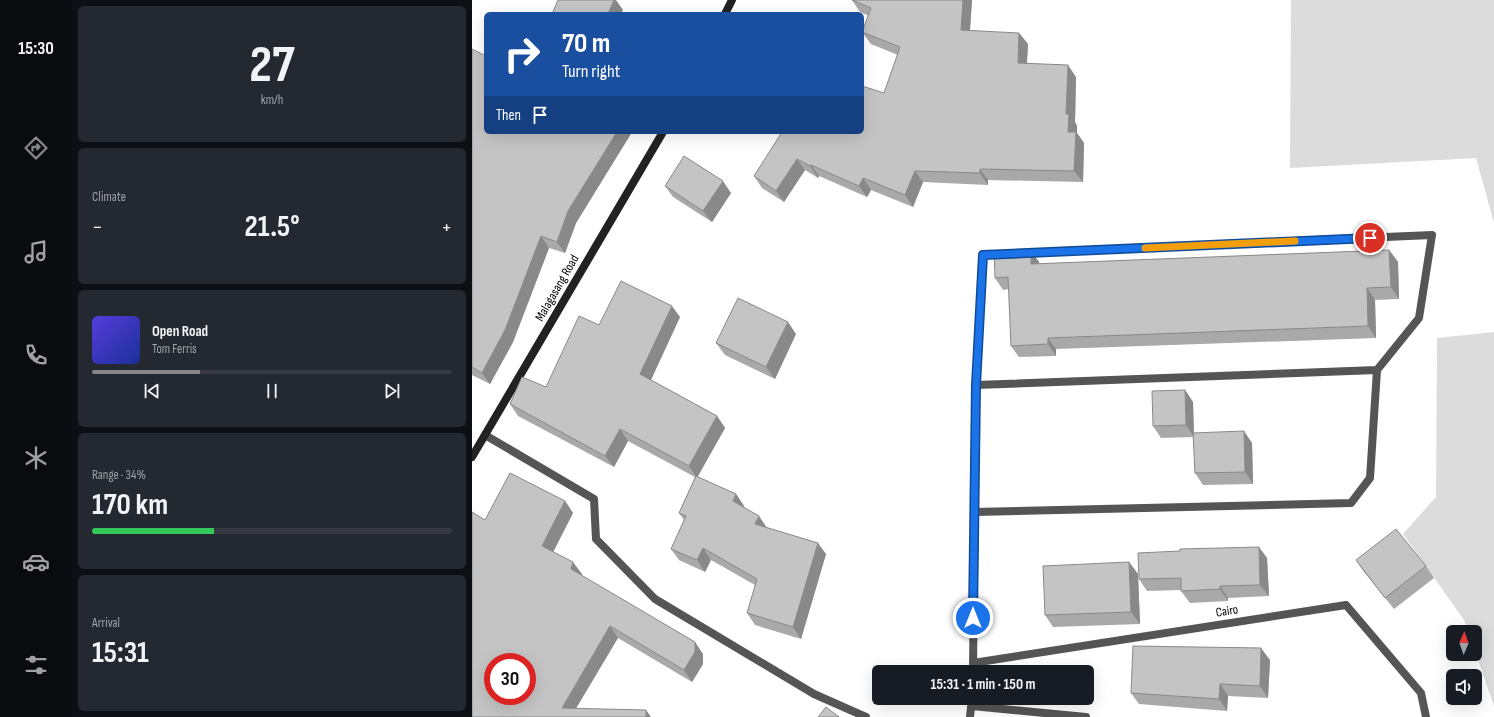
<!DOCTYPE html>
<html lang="en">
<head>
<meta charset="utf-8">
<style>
  body { margin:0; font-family:"Sofia Sans Condensed",sans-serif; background:#242831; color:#f1f3f6; height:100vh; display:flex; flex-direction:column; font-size:15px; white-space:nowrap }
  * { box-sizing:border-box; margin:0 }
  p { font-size:13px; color:#9ea1a6 }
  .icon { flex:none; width:22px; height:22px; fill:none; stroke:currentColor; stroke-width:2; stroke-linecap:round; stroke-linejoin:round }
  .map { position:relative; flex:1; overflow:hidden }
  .drawer { display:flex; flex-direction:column; gap:6px; padding:6px; background:#0d0f14; width:400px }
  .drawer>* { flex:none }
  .guide { position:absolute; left:12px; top:12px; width:380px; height:122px; border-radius:6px; box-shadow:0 4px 16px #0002; background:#1a4fa0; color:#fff; overflow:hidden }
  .needle { width:26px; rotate:2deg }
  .tools { position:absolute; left:974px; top:625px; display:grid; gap:8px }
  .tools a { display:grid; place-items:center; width:36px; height:36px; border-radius:6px; background:#171b24; box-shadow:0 4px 16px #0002; font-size:20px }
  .speed { position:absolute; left:12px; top:653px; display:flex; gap:8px; font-size:20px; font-weight:700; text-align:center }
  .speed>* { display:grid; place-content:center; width:52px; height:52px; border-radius:50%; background:#171b24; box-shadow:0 4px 16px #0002; line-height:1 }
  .speed .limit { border:6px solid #d22; background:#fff; color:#111 }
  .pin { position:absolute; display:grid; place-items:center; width:34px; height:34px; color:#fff; margin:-17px; border:2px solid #fff; border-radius:50%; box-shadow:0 1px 4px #0007 }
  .me { position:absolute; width:44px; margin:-22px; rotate:0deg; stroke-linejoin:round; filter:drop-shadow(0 0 3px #0008) }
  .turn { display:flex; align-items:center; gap:14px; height:84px; padding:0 12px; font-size:18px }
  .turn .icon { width:52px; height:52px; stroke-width:2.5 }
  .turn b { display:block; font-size:28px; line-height:34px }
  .then { display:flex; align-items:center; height:38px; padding:0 12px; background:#0003; gap:8px; font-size:15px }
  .big { font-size:30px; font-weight:700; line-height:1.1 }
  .drawer .card { flex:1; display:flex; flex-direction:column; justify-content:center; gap:6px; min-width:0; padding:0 14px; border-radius:6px; background:#242831 }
  .drawer .dial { align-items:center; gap:0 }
  .dial b { font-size:52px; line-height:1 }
  .song { display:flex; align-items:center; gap:12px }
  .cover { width:48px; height:48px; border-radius:6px; background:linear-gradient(135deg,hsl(250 70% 55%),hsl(230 70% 35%)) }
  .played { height:4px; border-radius:2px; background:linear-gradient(90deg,#858687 30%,#363941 30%) }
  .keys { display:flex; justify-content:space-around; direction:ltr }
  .heat { display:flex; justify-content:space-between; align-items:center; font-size:22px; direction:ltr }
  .charge { height:6px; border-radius:3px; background:linear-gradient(90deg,#34c759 34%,#363941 0) }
  .trip { position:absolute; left:400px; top:665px; width:222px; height:40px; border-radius:6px; background:#171b24; box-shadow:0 4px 16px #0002; font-weight:700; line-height:40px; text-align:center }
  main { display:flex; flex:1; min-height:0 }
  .menu { display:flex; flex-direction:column; width:72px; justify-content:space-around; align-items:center; background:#090b0e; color:#9ea1a6 }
  .menu .icon { width:28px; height:28px }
  .menu .active { color:#858687 }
  .menu b { font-size:18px; color:#f1f3f6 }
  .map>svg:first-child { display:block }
</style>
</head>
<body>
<main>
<nav class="menu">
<b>15:30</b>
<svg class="icon active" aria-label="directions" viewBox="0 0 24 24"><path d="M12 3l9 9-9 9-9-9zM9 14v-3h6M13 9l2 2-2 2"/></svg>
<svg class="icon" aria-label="music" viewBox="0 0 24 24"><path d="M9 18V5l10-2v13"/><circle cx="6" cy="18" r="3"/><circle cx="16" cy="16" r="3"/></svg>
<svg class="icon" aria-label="phone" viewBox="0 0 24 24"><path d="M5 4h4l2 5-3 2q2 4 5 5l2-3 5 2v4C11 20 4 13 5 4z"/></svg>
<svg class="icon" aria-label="climate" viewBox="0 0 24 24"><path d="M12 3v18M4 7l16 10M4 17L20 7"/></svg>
<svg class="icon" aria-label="car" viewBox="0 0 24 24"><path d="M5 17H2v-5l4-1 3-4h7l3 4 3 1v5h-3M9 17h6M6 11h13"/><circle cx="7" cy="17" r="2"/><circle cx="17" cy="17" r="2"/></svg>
<svg class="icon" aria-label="filters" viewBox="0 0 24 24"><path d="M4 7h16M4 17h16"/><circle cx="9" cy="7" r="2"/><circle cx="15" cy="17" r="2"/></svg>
</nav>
<section class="drawer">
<div class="card dial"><b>27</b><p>km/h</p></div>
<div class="card"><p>Climate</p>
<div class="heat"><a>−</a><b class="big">21.5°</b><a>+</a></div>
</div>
<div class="card">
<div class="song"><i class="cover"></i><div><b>Open Road</b><p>Tom Ferris</p></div></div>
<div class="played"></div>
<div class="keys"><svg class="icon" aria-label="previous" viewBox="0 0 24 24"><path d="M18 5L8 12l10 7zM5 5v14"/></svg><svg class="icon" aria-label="pause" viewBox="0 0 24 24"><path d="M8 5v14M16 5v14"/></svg><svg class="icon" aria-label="next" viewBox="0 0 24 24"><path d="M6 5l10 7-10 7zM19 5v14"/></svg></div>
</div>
<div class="card"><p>Range · 34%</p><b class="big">170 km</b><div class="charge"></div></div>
<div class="card"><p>Arrival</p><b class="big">15:31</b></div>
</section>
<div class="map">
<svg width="1022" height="717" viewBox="0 0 1022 717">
  <rect width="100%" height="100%" fill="#fff"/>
  <!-- green -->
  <path fill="#dcdcdc" d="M819,0H1022V223L1004,158L818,168Z
    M1022,332V706L1003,651V632H997L992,620L931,534L964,497L965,338Z"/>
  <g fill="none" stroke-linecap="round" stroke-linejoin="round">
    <!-- minor -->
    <path stroke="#555" stroke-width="8" d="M504,385L905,370
      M13,435L122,499L124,539L183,599L342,694L394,717
      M502,512L879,503L898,478L905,370L947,318L960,235L550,253
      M501,663L874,605L949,693L954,717
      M501,672L504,385L511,255L532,254
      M500,706L614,717
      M498,717L500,698"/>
    <!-- secondary -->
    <path stroke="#222" stroke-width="8" d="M253,14L260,0
      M0,457L191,132"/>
  </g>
  <!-- wall -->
  <path fill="#a9a9a9" d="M380,0H500L498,31L547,33L556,44L555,64L604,77L603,122L605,126V133L612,143L611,182L516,180V185L451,182L441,207L399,190L395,197L347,176L346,178L333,170L312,202L290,188L282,176L412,93L426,55L399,44L390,32L397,16L388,12Z
    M0,49L14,132H160L104,223L93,253L77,248L41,342L18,384L0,375Z
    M193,186L259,193L240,222L201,197Z
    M917,250L926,262L927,299L903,300L904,338L584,349V356L547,357L539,346L537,289L531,290L523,278L559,251L567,262V264Z
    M208,317L179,380L245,416L253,428L225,477L264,494L272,506L271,507L295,528L354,554L329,639L283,625L275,613L283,585L239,560L233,572L207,560L199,549L212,520L207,513L223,477L156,441L142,467L46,416L38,404L74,387L127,325Z
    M324,334L303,379L253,355L244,343Z
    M713,390L721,402L722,433L780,443L781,484L731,485L723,473L722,437L689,438L681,426Z
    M93,501L101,513L81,552L110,574L109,575L231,654V664L220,682L146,638L0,717L13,520Z
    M795,558L797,596L756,598V601L718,603L709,591V590L675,591L667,579Z
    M884,560L954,566L962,578L922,609L892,572Z
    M657,562L666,574L668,624L581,627L573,615Z
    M798,660L796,698L756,696L755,711L667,704L659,693Z"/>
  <!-- shaded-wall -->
  <path fill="#898989" d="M142,0H144L151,10L149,14H136Z
    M491,0H500L497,42L489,30Z
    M547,33L556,44L554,75L546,63Z
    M596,65L604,77L603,122L605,126V133L612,143L611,182L602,171L596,132L594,114Z
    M145,132H160L104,223L93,253L85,242L96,211Z
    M325,159L333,170L312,202L304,191Z
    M339,165L347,176L346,178L338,166Z
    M508,169L516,180V185L508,173Z
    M443,171L451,182L441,207L433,195Z
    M391,178L399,190L395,197L387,186Z
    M251,181L259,193L240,222L231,211Z
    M69,236L77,248L41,342L18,384L10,373Z
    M917,250L926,262L927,299L919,287Z
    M559,251L567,262L568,276L559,264Z
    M895,288L903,300L904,338L896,326Z
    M200,306L208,317L176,386L168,374Z
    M316,322L324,334L303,379L294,367Z
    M576,338L584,349V356L576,344Z
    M713,390L721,402L722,437L714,425Z
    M245,416L253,428L225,478L217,466Z
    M148,429L156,441L142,467L133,456Z
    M772,431L780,443L781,484L773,472Z
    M264,494L272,506L269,513L261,501Z
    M93,501L101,513L78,558L70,546Z
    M287,516L295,528L283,524Z
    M346,543L354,554L329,639L321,627Z
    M787,547L795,558L797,596L788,585Z
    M231,548L239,560L233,572L225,560Z
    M101,562L110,574L107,580L99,569Z
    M657,562L666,574L668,624L659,612Z
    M748,586L756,598V601L748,589Z
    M138,626L146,638L99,717L90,708Z
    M223,642L231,654V664L220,682L212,670Z
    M789,648L798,660L796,698L788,686Z
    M748,684L756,696L755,711L747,699Z
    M174,710L179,717H174Z"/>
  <!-- building -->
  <path fill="#c4c4c4" stroke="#898989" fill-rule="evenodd" d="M86,0H142L136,14H80Z
    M380,0H491L489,30L547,33L546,63L596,65L594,114H597L596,132H604L602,171L508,169V173L443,171L433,195L391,178L387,186L339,165L338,166L325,159L304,191L282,176L310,132H390V86L412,93L428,47L390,32L399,8Z
    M0,49L14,56V132H145L96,211L85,242L69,236L33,330L10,373L0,367Z
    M212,156L251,181L231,211L193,186Z
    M917,250L919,287L895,288L896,326L576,338V344L539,346L536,277L523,278L522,252L559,251V264Z
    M149,281L200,306L168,374L245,416L217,466L148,429L133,456L38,404L50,377L74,387L107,316L127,325Z
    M266,298L316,322L294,367L244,343Z
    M713,390L714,425L681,426L680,391Z
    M772,431L773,472L723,473L721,433Z
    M38,473L93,501L70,546L101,562L99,569L223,642V652L212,670L138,626L90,708L174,710V717H0V512L13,520ZM21,662H55V696H21Z
    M224,476L264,494L261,501L287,516L283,524L346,543L321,627L275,613L285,579L231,548L225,560L199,549L214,516L207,513Z
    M924,529L954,566L913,598L884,560Z
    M787,547L788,585L748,586V589L709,591V578L667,579L666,553L708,551V549Z
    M657,562L659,612L573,615L571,566Z
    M661,646L789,648L788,686L748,684L747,699L659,693Z
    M354,707L367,717H346Z"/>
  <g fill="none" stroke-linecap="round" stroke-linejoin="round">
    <!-- route casing -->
    <g stroke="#114b97" stroke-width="10">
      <path id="route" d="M501,618L504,385L511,255L898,238"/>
    </g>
    <!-- route -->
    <use href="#route" stroke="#1a73e8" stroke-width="7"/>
    <!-- slow -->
    <path stroke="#f59e0b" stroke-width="7" d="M673,248L823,241"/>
  </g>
  <g text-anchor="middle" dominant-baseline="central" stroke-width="3" stroke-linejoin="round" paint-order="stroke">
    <!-- street labels -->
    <g font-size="13" fill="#000" stroke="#fff">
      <text transform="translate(85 288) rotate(-60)">Malagasang Road</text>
      <text transform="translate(755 611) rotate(-9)">Cairo</text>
    </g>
  </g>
</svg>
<div class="tools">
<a><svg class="needle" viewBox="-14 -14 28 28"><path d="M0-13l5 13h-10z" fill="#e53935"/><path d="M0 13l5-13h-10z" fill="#9ea1a6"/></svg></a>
<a><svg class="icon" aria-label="sound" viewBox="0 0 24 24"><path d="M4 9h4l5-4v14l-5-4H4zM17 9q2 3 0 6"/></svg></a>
</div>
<div class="speed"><div class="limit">30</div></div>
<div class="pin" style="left:898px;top:238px;background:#d93025"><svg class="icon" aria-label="arrive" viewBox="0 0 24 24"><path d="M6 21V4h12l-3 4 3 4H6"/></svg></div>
<svg class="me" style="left:501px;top:618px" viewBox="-20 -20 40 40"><circle r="17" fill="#1a73e8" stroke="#fff" stroke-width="3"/><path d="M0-11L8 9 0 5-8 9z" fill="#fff"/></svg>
<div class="trip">15:31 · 1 min · 150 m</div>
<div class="guide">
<div class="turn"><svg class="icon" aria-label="right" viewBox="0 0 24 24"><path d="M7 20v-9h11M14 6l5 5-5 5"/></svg><div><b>70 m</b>Turn right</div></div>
<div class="then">Then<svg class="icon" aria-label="arrive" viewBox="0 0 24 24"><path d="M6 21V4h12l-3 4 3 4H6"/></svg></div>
</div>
</div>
</main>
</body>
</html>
